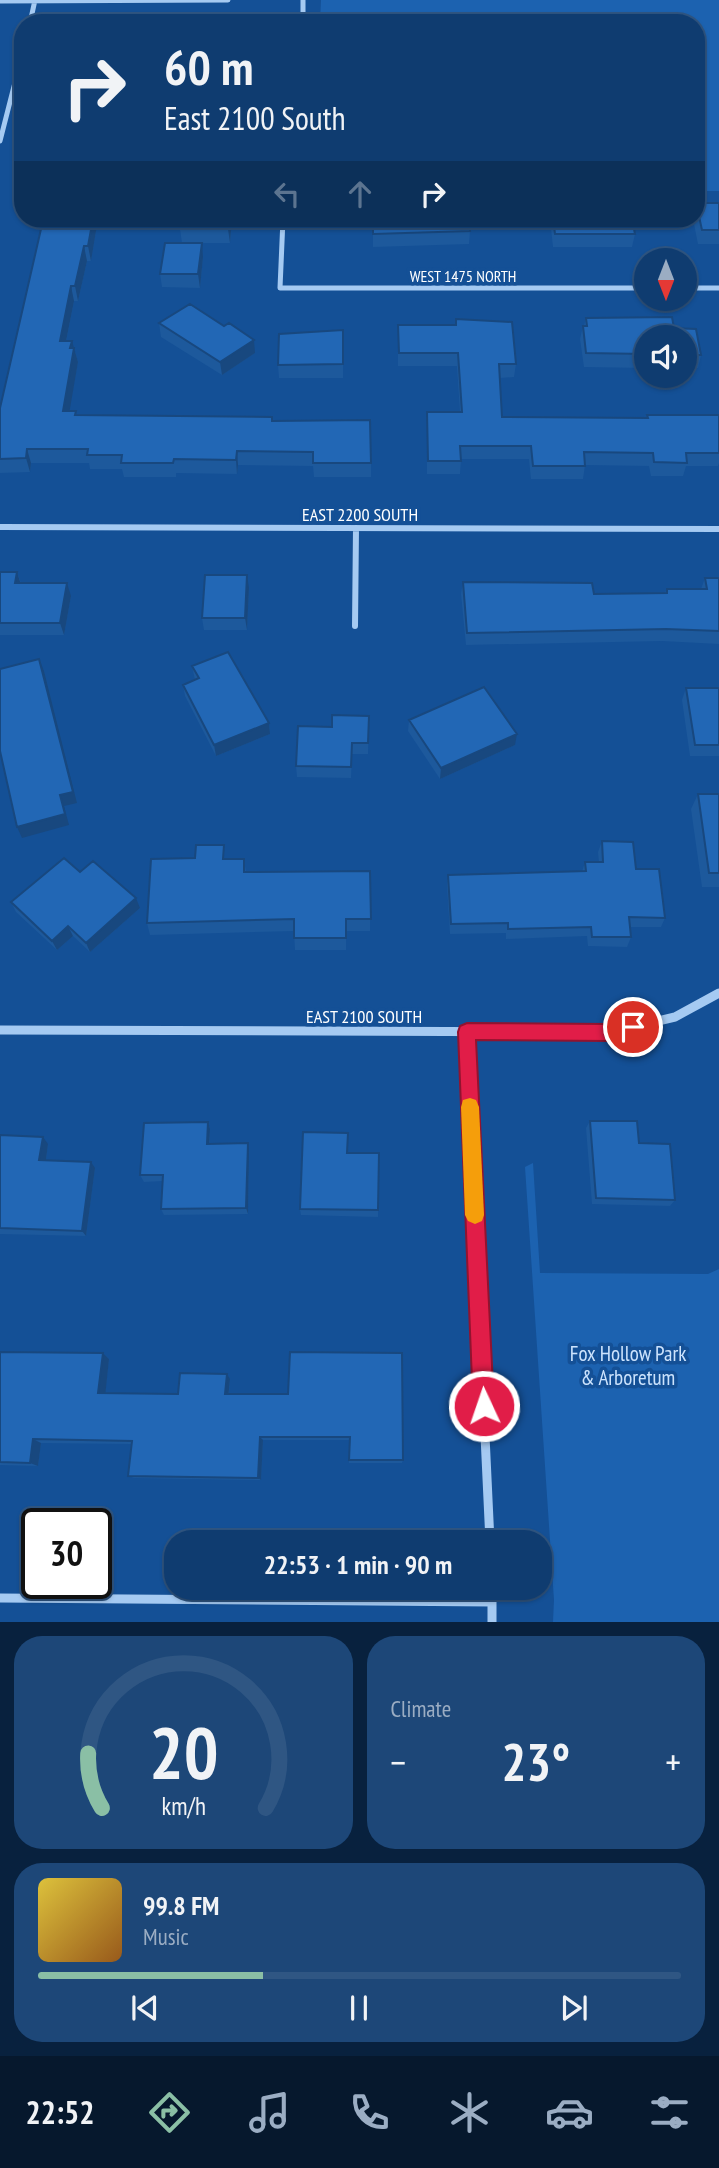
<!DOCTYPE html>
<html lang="en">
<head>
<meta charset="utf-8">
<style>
  body { margin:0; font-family:"PT Sans Narrow",sans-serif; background:#1d4778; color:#f1f3f6; height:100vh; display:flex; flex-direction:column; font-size:26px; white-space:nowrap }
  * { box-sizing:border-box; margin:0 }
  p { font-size:23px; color:#9badc3 }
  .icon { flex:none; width:38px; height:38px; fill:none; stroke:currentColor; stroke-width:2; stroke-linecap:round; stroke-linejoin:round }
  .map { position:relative; height:1622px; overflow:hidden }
  .sheet { display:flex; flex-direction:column; gap:14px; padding:14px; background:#08213e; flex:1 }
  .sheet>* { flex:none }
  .hud { position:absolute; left:14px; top:14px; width:691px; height:214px; border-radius:28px; box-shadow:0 2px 5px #0004,0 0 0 2px #2f5683; background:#0f3c70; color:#f1f3f6; overflow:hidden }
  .needle { width:46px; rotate:180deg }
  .tools { position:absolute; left:634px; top:248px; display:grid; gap:14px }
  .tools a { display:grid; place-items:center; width:63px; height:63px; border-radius:50%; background:#0f3c70; box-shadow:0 2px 5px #0004,0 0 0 2px #2f5683; font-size:35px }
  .speed { position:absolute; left:21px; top:1508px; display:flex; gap:14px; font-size:35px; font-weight:700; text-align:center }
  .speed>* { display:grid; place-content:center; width:91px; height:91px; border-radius:50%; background:#0f3c70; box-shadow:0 2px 5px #0004,0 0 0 2px #2f5683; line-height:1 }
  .speed .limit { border:4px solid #111; border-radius:10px; background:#fff; color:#111 }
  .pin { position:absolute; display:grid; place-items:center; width:60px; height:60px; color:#fff; margin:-30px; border:4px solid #fff; border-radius:50%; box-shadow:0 2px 7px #0007 }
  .me { position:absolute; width:77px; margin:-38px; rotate:357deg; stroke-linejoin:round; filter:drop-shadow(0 0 5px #0008) }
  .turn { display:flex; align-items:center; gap:24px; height:147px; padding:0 35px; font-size:32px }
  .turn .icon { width:91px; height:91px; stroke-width:2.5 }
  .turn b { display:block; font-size:49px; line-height:60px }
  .lanes { display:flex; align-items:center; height:66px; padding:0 35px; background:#0003; justify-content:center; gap:35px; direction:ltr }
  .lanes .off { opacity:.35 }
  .big { font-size:52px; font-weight:700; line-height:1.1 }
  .sheet .widget { flex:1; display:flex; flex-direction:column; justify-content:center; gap:10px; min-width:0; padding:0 24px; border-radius:28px; background:#1d4778 }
  .sheet .dial { align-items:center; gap:0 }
  .dial svg { height:182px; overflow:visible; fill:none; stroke:#2f5683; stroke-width:7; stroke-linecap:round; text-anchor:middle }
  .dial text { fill:#f1f3f6; stroke:none }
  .song { display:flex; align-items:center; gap:21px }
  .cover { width:84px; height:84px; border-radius:10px; background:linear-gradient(135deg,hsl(50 70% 55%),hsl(30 70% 35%)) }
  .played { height:7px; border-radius:4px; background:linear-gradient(90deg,#8abfa5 35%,#2f5683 35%) }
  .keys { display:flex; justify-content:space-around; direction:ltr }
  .heat { display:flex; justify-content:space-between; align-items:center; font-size:38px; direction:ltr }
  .sheet .tiles { flex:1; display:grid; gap:14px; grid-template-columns:1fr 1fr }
  .widget:last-child { grid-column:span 2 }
  .trip { position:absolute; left:164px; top:1530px; width:388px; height:70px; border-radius:28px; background:#0f3c70; box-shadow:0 2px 5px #0004,0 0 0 2px #2f5683; font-weight:700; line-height:70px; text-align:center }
  .tab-bar { display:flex; height:112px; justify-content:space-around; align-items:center; background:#06182d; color:#9badc3 }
  .tab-bar .icon { width:49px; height:49px }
  .tab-bar .on { color:#8abfa5 }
  .tab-bar b { font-size:32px; color:#f1f3f6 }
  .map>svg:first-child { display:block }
</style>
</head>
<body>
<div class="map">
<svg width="719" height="1622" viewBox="0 0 719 1622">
  <rect width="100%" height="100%" fill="#145096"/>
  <!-- green -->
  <path fill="#1c62b0" d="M321,0H719V191H697L696,23H320Z
    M533,1163L540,1273L708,1274L719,1269V1622H553L554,1600L525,1167Z"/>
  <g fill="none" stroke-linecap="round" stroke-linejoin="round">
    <!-- street-far2 -->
    <path stroke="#a5caf2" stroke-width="5" d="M303,0V23
      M0,1L228,0
      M30,23L35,0
      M0,141L23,51
      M283,219L280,288H646
      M684,288H719"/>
    <!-- street-far1 -->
    <path stroke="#a5caf2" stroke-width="6" d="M0,527L719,529
      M355,626L356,528"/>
    <!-- street -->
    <path stroke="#a5caf2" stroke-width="9" d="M0,1030L611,1032L675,1017L719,993
      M466,1032L490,1542
      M492,1587V1622
      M0,1598L492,1602"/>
  </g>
  <!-- wall -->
  <path fill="#1d599c" d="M696,203H719V244H698L693,219H696Z
    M98,219L91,261H87L78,301H74L66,341L74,348L78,362L69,411L77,415L272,417L273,421L371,463V477H314L313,466L238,465L237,474L176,473V477H124L122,469H90L89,463H31L30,472L0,473V408L45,229Z
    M181,219H232L230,243H182L180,229Z
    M373,219L470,231L469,244L373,247Z
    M550,219H632L635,234L632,247H553Z
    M203,257L200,288L162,287L160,274Z
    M672,317L674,328L696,329L701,355L698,368H684V338H646V368L584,367L580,339L583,326H584L586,318Z
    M456,319L516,364L514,377L500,378L502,417L646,418L647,415H719V463L718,466H686L683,476H651L649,466L585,465L583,479H531L529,459H461L460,474H427V412H460L457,366H398V325H455Z
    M159,323L255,353L222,375L161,337Z
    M343,330V378H279L278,365Z
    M0,572H17L21,583L71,596L64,635H0Z
    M705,578H719V644L662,641L466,645L461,594L463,582L594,594L665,593L667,589H701Z
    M249,588L247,630H204L202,618Z
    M192,666L269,723L270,734L216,756L185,696L183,685L195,680Z
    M686,688H719V756H690L682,700Z
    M369,716L368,754H352L351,778L297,777L296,766L332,727Z
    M409,720L515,745L440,779L408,731Z
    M698,794H719V887H702L691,809Z
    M602,841L636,869L665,918L661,927H630L631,937L627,947L588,946L587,936L506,939V933L450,934L447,885L448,875L582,872L585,862H599L598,852Z
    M226,859H244L246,872L370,871V931H346V950H295L294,931L150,935L147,923Z
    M80,872L140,908L90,952L73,936L57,950L16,912L11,902Z
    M590,1121L639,1143L675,1200L670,1206L592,1204L586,1128Z
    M208,1122L210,1129V1144L248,1143L249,1150L248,1214L164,1215L161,1209L163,1181L144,1182L140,1175Z
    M0,1135L48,1144L46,1160L95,1168L86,1236L0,1234Z
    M347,1153H379L378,1217L301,1215L300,1209Z
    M0,1352L103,1353L109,1359L105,1393L178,1394L230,1379L229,1394H288L403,1460L402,1463H349V1440H263L261,1480L134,1478L128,1476L131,1444L41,1443L38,1466L0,1465Z"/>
  <!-- shaded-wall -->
  <path fill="#18487f" d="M93,219H98L91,261L88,246Z
    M229,219H232L230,243L228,229Z
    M202,243L203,257L200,288L198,274Z
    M84,246L87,261L78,301L75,286Z
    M71,286L74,301L63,356L60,341Z
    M254,340L255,353L222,375L220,362Z
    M72,341L78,362L67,426L63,411Z
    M27,449L31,463L30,472L26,458Z
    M237,451L238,465L237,474L236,460Z
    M17,572L21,585L15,583Z
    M247,575L249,588L247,630L245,618Z
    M67,583L71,596L64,635L60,623Z
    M39,659L44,671L77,803L64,806L69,825L22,838L17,827Z
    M269,723L270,734L216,756L214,745Z
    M517,734L515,745L440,779L441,768Z
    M136,898L140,908L90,952L86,943Z
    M68,926L73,936L57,950L52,941Z
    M208,1122L210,1129L209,1151L207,1144Z
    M43,1137L48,1144L45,1167L39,1160Z
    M248,1143L249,1150L248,1214L246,1208Z
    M91,1162L95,1168L86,1236L82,1231Z
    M103,1353L109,1359L105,1397L98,1393Z
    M227,1374L230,1379L228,1399L225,1394Z
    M260,1437L263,1440L261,1480L258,1478Z
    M33,1439L41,1443L38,1466L30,1463Z"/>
  <!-- building -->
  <path fill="#2267b5" stroke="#18487f" stroke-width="2" d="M240,16V23H210H213V17Z
    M696,203H719V230H702Z
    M47,219H93L88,246H84L75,286H71L60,341H72L70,348H74L63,411H76L75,415L272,417V421L370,420L371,463H313V452L237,451L236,460L174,459L173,463H121L122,455H87L88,449H27L26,458L0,459V408L41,229H45Z
    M181,219H229L228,229H180Z
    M373,219H469L470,231L373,234Z
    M553,219H632L635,234H555Z
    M165,243H202L198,274H160Z
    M190,304L224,326L229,323L254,340L220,362L159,323Z
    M672,317L674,328L696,329L701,355H684V338H646V354L586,353L583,326H587L586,318Z
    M456,319L512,322L516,364H499L502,417L648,418L647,415H719V453H686L687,463L654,462L653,453L584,452L585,466H533L531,446H460L461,461H428L427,412H462L458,353H399L398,325H456Z
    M343,330V364L278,365L279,334Z
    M0,572H17L15,583H67L60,623H0Z
    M205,575H247L245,618H202Z
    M705,578H719V631L666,629L467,633L463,582L592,583L594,594L667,593V589H707Z
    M228,652L269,723L214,745L183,685L199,678L192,666Z
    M39,659L73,792L60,795L65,814L17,827L0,751V669Z
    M484,687L517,734L441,768L409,720Z
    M686,688H719V745H695Z
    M332,715L369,716L368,743H352L351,767L296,766L298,726L332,727Z
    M698,794H719V873H709Z
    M602,841L633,842L636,869H659L665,918L629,917L631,937H592L591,927L508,929V923L451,924L448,875L586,871L585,862H603Z
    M196,845H224L223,859H244V872L370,871L371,919H346V938H294V919L147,923L151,859L195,858Z
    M64,858L80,872L93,861L136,898L86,943L68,926L52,941L11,902Z
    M590,1121H637L639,1143L670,1144L675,1200L596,1198Z
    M208,1122L207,1144L248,1143L246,1208L161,1209L163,1175H140L144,1123Z
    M303,1132L348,1133L347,1153H379L378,1210L300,1209Z
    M0,1135L43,1137L39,1160L91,1162L82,1231L0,1228Z
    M0,1352L103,1353L98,1393L178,1394L180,1373L227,1374L225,1394H288L290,1352L402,1353L403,1460H349L350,1437H260L258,1478L128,1476L132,1441L33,1439L30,1463L0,1462Z"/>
  <!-- route -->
  <path fill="#e11d48" stroke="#92132f" stroke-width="2" d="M633,1019L639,1022L641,1027L639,1033L611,1041L476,1040L494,1406L491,1413L484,1416L476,1413L473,1406L458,1032L460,1026L467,1023L611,1024Z"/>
  <!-- slow -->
  <path fill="#f59e0b" d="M470,1098L476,1100L479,1107L484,1215L482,1221L475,1224L468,1221L465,1215L461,1107L463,1100Z"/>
  <g text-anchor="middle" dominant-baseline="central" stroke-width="7" stroke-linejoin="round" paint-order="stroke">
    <!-- far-street labels -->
    <g font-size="16" fill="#fff" stroke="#145096">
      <text x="463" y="276">WEST 1475 NORTH</text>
    </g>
    <!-- street labels -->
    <g font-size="18" fill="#fff" stroke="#145096">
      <text x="360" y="514">EAST 2200 SOUTH</text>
      <text x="364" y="1016">EAST 2100 SOUTH</text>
    </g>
    <!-- near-park labels -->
    <g font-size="21" fill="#cce3fd" stroke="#145096">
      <text x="628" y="1353">Fox Hollow Park<tspan x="628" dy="24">&amp; Arboretum</tspan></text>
    </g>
  </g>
</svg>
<div class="tools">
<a><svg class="needle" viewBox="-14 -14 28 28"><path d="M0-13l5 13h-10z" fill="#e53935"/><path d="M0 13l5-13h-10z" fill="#9badc3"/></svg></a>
<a><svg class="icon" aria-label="sound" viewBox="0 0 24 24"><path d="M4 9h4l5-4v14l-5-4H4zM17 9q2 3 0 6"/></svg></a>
</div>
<div class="speed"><div class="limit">30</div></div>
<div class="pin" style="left:633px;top:1027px;background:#d93025"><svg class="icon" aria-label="arrive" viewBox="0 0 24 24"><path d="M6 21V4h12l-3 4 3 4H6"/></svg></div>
<svg class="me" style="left:484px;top:1406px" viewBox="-20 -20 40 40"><circle r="17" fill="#e11d48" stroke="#fff" stroke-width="3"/><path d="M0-11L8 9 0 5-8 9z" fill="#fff"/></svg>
<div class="trip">22:53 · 1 min · 90 m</div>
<div class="hud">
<div class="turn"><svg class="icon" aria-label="right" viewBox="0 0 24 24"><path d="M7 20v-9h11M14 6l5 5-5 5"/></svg><div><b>60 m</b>East 2100 South</div></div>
<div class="lanes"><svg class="icon off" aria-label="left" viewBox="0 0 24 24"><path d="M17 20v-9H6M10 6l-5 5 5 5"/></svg><svg class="icon off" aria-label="ahead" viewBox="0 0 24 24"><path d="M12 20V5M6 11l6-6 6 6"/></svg><svg class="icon" aria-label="right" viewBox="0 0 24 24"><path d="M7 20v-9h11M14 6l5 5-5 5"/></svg></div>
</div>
</div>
<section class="sheet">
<div class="tiles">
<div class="widget dial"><svg viewBox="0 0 100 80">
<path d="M14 69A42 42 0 1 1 86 69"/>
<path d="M14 69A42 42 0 0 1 8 45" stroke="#8abfa5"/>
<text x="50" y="56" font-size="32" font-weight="700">20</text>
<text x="50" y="72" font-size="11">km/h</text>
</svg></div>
<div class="widget"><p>Climate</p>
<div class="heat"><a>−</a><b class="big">23°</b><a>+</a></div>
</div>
<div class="widget">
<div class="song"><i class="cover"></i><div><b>99.8 FM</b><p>Music</p></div></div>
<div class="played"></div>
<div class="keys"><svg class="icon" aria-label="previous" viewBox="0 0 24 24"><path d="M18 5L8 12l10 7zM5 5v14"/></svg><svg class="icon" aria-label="pause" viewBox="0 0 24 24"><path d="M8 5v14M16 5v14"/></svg><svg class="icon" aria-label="next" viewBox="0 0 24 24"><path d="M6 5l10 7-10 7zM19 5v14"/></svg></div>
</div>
</div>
</section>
<nav class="tab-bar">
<b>22:52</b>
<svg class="icon on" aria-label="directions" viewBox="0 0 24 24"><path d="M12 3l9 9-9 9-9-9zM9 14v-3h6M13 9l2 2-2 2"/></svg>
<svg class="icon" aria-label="music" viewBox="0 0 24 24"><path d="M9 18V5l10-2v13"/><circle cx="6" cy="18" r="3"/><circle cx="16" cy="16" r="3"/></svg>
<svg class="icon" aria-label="phone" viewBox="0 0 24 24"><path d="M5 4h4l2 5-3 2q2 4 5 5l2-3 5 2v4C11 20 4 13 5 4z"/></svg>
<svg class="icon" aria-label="climate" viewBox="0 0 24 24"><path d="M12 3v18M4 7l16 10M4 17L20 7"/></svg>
<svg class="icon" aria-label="car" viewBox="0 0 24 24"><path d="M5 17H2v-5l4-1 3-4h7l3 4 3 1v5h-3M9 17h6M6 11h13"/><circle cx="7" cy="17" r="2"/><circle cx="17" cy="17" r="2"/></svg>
<svg class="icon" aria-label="filters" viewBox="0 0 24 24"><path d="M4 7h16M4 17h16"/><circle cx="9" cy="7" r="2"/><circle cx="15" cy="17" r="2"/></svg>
</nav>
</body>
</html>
